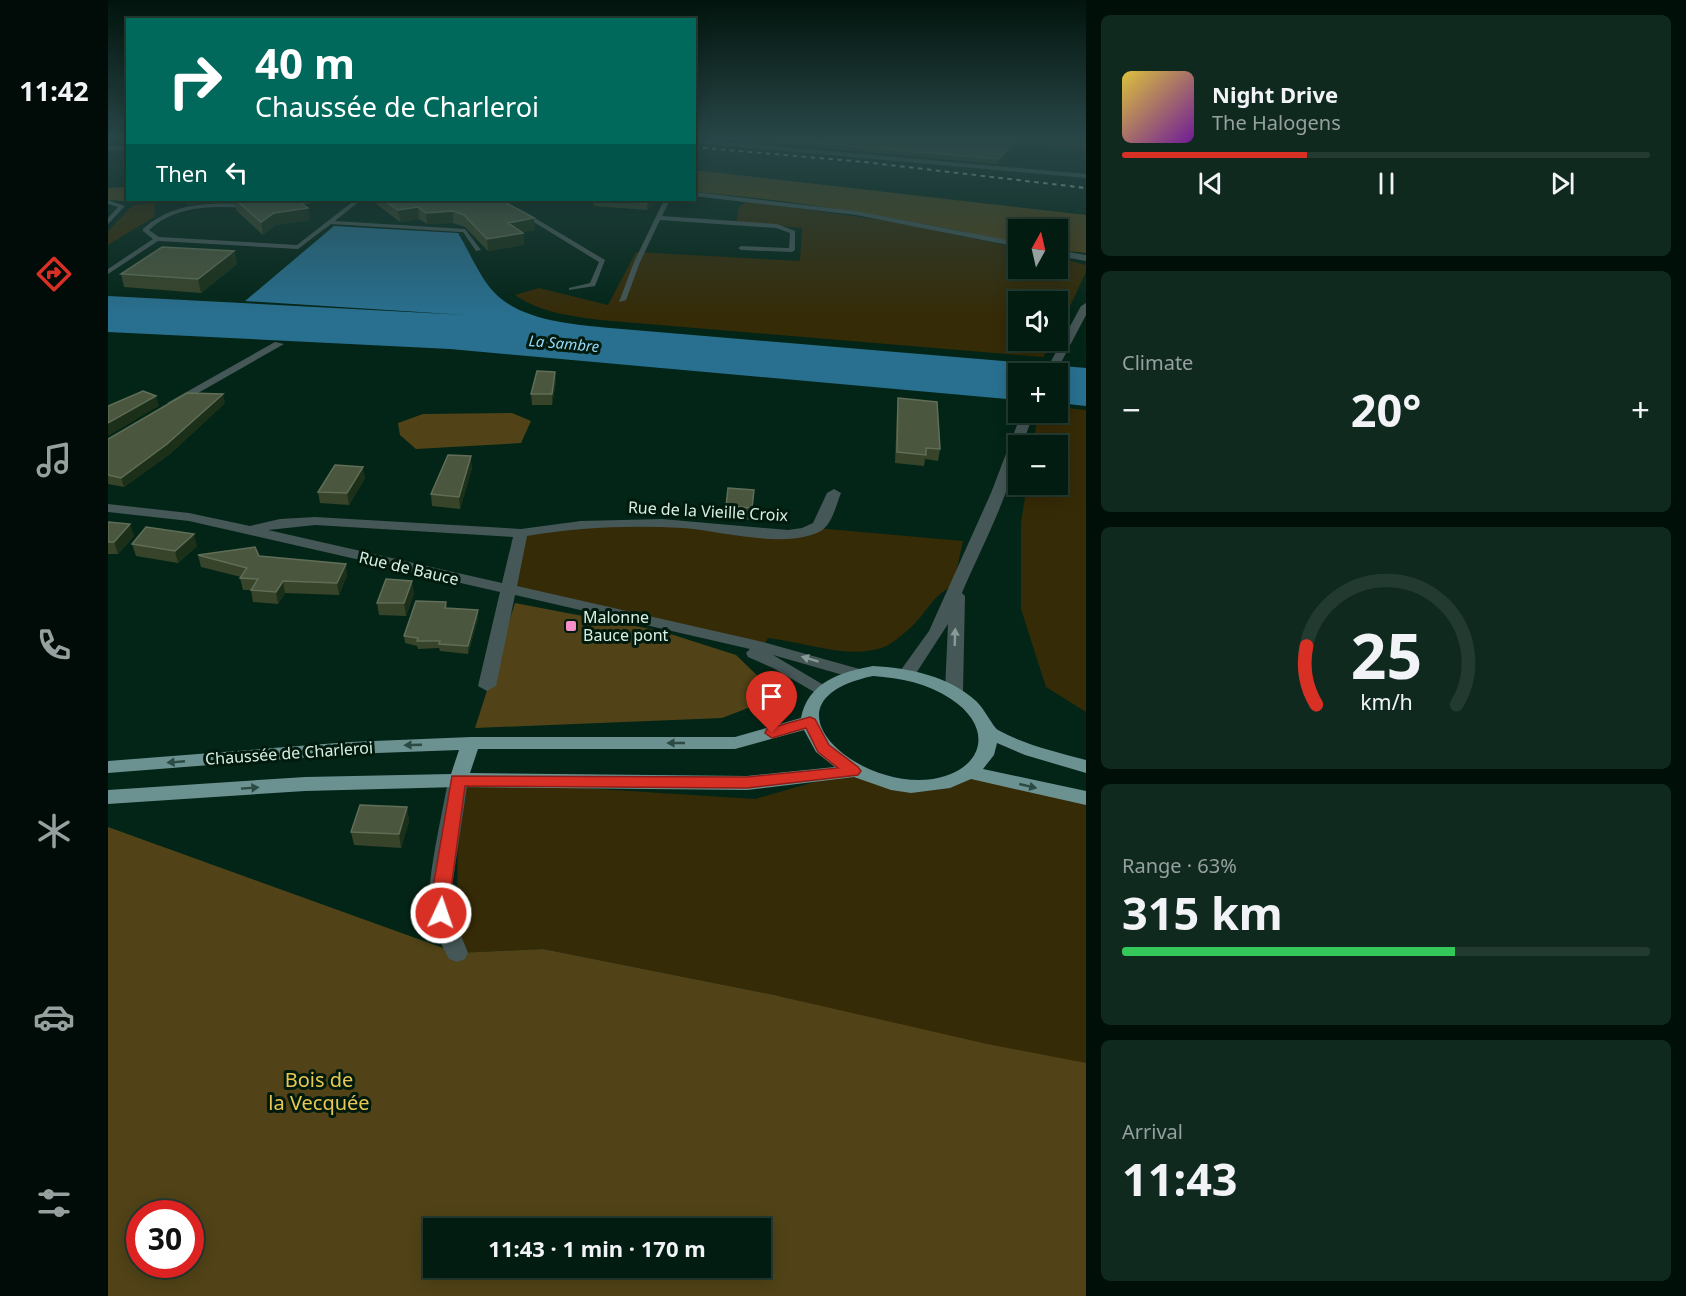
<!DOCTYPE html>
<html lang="en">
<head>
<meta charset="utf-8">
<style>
  body { margin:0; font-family:"Noto Sans",sans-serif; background:#10291f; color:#f1f3f6; height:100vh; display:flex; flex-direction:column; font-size:22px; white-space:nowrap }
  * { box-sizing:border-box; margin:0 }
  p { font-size:20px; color:#96a19f }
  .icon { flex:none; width:33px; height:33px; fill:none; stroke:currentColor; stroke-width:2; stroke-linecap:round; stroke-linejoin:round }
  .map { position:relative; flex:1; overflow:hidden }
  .side { display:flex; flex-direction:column; gap:15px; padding:15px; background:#010f09; width:600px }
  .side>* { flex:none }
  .banner { position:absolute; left:18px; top:18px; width:570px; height:183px; border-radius:0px; box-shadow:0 3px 15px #0003,0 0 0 2px #233a31; background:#00695c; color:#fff; overflow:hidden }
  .needle { width:39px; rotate:8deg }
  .controls { position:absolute; left:900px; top:219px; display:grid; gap:12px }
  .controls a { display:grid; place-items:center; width:60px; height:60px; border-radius:0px; background:#021c11; box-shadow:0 3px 15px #0003,0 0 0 2px #233a31; font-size:30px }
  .speed { position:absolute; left:18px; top:1200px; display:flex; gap:12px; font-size:30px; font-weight:700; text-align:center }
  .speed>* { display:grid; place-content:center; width:78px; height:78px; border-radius:50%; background:#021c11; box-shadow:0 3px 15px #0003,0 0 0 2px #233a31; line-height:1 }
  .speed .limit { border:9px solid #d22; background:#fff; color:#111 }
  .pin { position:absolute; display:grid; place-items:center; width:51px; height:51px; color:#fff; margin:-62px -26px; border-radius:50% 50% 50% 0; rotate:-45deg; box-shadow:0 0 6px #0007 }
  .pin .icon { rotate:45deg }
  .me { position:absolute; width:66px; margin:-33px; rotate:3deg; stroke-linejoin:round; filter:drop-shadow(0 0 4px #0008) }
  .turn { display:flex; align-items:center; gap:21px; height:126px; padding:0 30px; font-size:27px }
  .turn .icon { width:78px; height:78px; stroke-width:2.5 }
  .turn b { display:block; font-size:42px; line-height:51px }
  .then { display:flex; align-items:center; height:57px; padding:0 30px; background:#0003; gap:12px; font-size:22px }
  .big { font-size:45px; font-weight:700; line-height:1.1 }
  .side .tile { flex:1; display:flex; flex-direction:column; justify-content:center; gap:9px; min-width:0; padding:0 21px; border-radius:9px; background:#10291f }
  .side .dial { align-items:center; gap:0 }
  .dial svg { height:156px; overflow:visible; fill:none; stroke:#233a31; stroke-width:7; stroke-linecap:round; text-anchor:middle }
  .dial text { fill:#f1f3f6; stroke:none }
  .song { display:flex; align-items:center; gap:18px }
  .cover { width:72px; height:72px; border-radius:9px; background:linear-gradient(135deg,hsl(50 70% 55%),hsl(280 70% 35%)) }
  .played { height:6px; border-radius:3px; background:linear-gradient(90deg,#d93025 35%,#233a31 35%) }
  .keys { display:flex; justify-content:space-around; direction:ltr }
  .heat { display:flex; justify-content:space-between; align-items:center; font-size:33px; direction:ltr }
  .charge { height:9px; border-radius:4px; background:linear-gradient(90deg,#34c759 63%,#233a31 0) }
  .trip { position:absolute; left:315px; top:1218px; width:348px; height:60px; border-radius:0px; background:#021c11; box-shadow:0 3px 15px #0003,0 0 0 2px #233a31; font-weight:700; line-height:60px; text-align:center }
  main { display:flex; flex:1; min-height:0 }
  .tab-bar { display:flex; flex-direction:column; width:108px; justify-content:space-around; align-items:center; background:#010b07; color:#96a19f }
  .tab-bar .icon { width:42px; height:42px }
  .tab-bar .active { color:#d93025 }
  .tab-bar b { font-size:27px; color:#f1f3f6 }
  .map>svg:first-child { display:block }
</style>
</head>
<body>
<main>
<nav class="tab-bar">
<b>11:42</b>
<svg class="icon active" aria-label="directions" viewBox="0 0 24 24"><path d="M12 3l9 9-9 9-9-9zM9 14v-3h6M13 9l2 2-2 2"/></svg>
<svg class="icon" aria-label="music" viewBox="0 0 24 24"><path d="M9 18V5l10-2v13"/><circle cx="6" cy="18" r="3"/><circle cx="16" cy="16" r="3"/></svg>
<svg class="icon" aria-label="phone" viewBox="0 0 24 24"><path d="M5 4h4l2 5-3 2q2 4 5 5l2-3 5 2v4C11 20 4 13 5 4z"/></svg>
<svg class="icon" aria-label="climate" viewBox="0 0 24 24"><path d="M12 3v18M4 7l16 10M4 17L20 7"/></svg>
<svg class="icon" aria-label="car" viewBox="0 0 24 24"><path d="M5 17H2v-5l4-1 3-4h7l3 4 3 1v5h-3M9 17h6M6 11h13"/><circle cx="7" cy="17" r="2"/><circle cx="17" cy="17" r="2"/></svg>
<svg class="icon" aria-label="filters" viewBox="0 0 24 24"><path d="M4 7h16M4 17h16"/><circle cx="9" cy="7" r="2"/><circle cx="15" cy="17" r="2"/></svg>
</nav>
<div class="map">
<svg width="978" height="1296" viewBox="0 0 978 1296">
  <rect width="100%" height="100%" fill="#032517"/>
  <!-- green -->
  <path fill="#362b07" d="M872,136H978V150L879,142Z
    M639,201L793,223L910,248V268H950V258L978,265V272L950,332V302H910V340L945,341L935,357L492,320C462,316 431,312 407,295L431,288L500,305L528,252L692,261L694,228L628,222L631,207Z
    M47,203L46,217L0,245V231L25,205Z
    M950,407L978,410V712L938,687L913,609V523L919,485L950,484V446L925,445L930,413L950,412Z
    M512,523L689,534L708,528L855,541L845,586C824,595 819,613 802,628C795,634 786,643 776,647C740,660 697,642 660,638L655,647L401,591L413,533Z
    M745,771L807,787L863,773L978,795V1069L666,995L435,949L349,953L350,780L647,799Z"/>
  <!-- forest -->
  <path fill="#514317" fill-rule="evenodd" d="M586,170L978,215V253L950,250V230H910V243C803,220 696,201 587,192Z
    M19,187L20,200H48L47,203C30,204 17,201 0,200V188Z
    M404,413L423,421L413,443L308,449L292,435L290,423L315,414Z
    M407,603L553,631L628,655L657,683L653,703L614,718L367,728Z
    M0,827L349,953L435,949L666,995L879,1044L978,1063V1296H0ZM32,1214H82V1264H32ZM326,1228H652V1268H326Z"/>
  <!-- water -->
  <path fill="#297090" d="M226,226L350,233C361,251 370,273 383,289C410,321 464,324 502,328L978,368V406L950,403V374H910V400L342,349L0,332V296L358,315L137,301Z"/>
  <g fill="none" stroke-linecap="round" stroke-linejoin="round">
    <!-- service -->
    <path fill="#465757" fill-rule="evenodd" d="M0,200L17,206L0,224V218L10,207L0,204Z
      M209,200H222L179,207L176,205Z
      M247,200H253L227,221L357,229L373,250L368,251L355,232H352L223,224L190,249L50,241L0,274V269L45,239L35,231V229C67,201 102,203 143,204L146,206L143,208C107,206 69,204 41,230L51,237L189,245Z
      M556,200H562L554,216L669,224L687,231V250L684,252L633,250L630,248L633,246L681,248L682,233L668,228L552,220L532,262L518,300L511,302L526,262Z
      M411,211H415L497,260L487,286L461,290V288L482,283L491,262L411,213Z"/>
    <!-- minor -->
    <path fill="#465757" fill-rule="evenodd" d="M586,136H591L586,139Z
      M167,342L176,344L69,405L59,403Z
      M726,489L733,493C728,505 724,526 711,532C676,549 613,531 575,528C523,525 470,527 419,536L409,586L655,642L755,670L758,674L749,679L665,655L719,687L722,691L719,695L713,696L665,668L640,657L638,653L642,649L407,595L388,686L379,691L370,686L392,592L81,521L0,512V504L81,513L142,526L172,519L207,517L413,529L473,521L554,519L680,530L694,528L705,523L719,493ZM207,525L405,537L394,583L160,530Z
      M350,773L357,775L360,780L343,893L344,913L360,953L357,959L349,962L341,959C334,946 325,928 322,912C317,884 335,812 340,780L343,775Z"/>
    <!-- tertiary -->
    <path fill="#465757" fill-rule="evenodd" d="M586,139L978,174V178L586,143Z
      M0,146H20V150H0Z
      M586,192L748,211L910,242V247L748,215L586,196Z
      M950,250L978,255V261L950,256Z
      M978,303V315L947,374H936L973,306Z
      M914,412H926L914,446H910C910,478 868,559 854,593L857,596L855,691L846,696L837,691L840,624L805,678L799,679L790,674L821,631L883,493Z"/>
    <!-- primary -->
    <path fill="#6c9191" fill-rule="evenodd" d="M765,666C801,668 841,676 868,701C876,708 885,727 890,730C917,745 949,752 978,760V773L917,755L889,743L886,755L875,769L978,791V805L863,779L842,788L803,793L783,790L746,777L639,790L350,787L197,791L0,804V790L197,777L343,774L351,750L242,754L0,773V761L242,742L363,737H627L693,718C700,682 733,672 765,666ZM765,676C793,678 819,683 843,699C887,728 876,770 825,779C750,791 646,701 765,676ZM696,730L708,752L727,767L639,776L362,773L370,749H627Z"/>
    <!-- rail -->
    <path stroke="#bfd4c8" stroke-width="2" stroke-dasharray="4.5 4.5" stroke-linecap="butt" d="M0,139L20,138
      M586,147L756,162L978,188"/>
  </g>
  <!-- wall -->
  <path fill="#384429" d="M605,136H915L889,164L605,138Z
    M75,200H189L202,220L168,225L155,235L128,210L126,201L80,205Z
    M263,200H393L427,230L415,232L416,245L380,251L357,227L345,223L319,224L311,219L292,222Z
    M485,200H552L539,210L486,206Z
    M126,251L129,264L93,293L16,287L13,274Z
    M448,382L444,405H424L423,394Z
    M790,398L832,449L830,461L817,459L816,466L787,463L789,409Z
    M117,403L62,454L16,487L0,484V439Z
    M364,468L352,509L324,506L323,494Z
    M257,478L241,505L212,503L210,492Z
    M620,488L646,490L643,520L617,518Z
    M0,522L26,536L10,554H0Z
    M24,544L89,546L70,563L28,556Z
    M90,555L151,556L239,575L231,595L177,593L170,604L145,602L143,590H135L132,578L133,577L93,567Z
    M306,593L298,616L271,615L269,603Z
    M338,602L339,609L370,610V618L360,654L332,651L331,648L310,649L309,646L297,643L296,636Z
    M299,807L301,821L293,848L246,845L243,832Z"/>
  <!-- shaded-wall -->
  <path fill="#1c3019" d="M912,136H915L889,164L890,159Z
    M79,200H126V201L80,205Z
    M544,200H552L539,210V203Z
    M310,207L311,219L292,222L290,210Z
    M200,208L202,220L168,225L155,235L153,222L166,213Z
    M345,211V223L319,224L318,213Z
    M426,218L427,230L400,235V223Z
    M415,233L416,245L380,251L379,239Z
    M126,251L129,264L93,293L90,279Z
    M447,372L448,382L444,405V394Z
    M115,394L117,403L62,454L16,487L13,478Z
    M48,396L51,406L0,436V423Z
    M363,456L364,468L352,509L351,497Z
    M255,467L257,478L241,505L239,493Z
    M22,524L26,536L10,554L6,542Z
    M86,534L89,546L70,563L67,551Z
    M238,564L239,575L231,595L229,583Z
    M175,581L177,593L170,604L168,592Z
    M304,581L306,593L298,616L296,603Z
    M370,610V618L360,654V646Z
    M299,807L301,821L293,848L291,834Z"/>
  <!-- building -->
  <path fill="#4a563d" stroke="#606e57" stroke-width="1.5" d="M633,136H912L890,159Z
    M128,200H189L200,208L166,213L153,222Z
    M276,200H393L426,218L400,223L415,233L379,239L356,215L345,211L318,213L310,207L290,210Z
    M488,200H544L539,203Z
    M54,247L126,251L90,279L13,274Z
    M429,371L447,372L444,394H423Z
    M35,391L48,396L0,423V406Z
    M79,393L115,394L59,444L13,478L0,475V439Z
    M790,398L829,402L832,449L818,448V455L789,452Z
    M340,455L363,456L351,497L323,494Z
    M227,465L255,467L239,493L210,492Z
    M620,488L646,490L644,508L618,506Z
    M0,522L22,524L6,542H0Z
    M38,527L86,534L67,551L24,544Z
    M147,547L151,556L238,564L229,583L175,581L168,592L143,590L150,579L132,578L139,568L90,555Z
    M278,579L304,581L296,603H269Z
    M308,601L338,602L337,608L370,610L360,646L331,644L332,641H309L310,638L296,636Z
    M252,805L299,807L291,834L243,832Z"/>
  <!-- one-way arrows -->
  <defs><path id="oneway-solid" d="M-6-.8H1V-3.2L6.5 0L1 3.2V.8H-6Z" transform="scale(1.5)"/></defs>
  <g fill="#899b96">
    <use href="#oneway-solid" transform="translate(847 637) rotate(-88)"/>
    <use href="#oneway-solid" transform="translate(702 659) rotate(-163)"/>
  </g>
  <g fill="#2b4a42">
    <use href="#oneway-solid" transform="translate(568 743) rotate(180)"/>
    <use href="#oneway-solid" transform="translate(305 745) rotate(178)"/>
    <use href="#oneway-solid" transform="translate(68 762) rotate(175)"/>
    <use href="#oneway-solid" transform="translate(920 786) rotate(13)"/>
    <use href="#oneway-solid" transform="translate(142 788) rotate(-4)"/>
  </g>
  <!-- sky -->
  <linearGradient id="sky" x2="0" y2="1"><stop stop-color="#02140d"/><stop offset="0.43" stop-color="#284647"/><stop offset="1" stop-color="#284647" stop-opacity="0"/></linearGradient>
  <rect width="978" height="318" fill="url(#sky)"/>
  <!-- route -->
  <path fill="#d93025" stroke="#8d1f18" stroke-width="1.5" d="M702,717L707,719L721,745L750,767L753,771L750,775L639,788L357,786L339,918H326L324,893L344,776L639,777L730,768L710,752L698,728L664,738L657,733L659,729Z"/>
  <!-- markers -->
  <rect fill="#f98fc9" stroke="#001b0e" stroke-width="2" x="457" y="620" width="12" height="12" rx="3"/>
  <g text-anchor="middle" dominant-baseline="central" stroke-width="6" stroke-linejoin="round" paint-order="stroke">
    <!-- far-water labels -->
    <g font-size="15" font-style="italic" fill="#96d8fb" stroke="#001b0e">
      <text transform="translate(456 343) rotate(5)">La Sambre</text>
    </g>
    <!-- street labels -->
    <g font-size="16" fill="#dbeee3" stroke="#001b0e">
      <text transform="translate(600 511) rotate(3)">Rue de la Vieille Croix</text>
      <text transform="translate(301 568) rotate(13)">Rue de Bauce</text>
      <text transform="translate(181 753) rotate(-4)">Chaussée de Charleroi</text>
    </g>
    <!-- poi labels -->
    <g font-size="16" fill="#dbeee3" stroke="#001b0e" text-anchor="start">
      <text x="475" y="617">Malonne<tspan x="475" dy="18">Bauce pont</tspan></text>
    </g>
    <!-- near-park labels -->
    <g font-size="20" fill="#eac654" stroke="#001b0e">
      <text x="211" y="1079">Bois de<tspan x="211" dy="23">la Vecquée</tspan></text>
    </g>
  </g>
</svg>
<div class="controls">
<a><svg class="needle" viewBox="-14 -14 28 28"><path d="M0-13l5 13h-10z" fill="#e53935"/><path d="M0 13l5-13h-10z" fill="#96a19f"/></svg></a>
<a><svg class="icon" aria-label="sound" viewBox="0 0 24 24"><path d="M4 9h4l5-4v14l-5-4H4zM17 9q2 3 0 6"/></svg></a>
<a>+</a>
<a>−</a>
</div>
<div class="speed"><div class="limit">30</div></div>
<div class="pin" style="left:664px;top:733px;background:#d93025"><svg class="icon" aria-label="arrive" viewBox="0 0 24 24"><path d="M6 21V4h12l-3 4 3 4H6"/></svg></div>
<svg class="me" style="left:333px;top:913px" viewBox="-20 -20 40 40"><circle r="17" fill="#d93025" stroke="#fff" stroke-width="3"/><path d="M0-11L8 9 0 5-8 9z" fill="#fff"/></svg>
<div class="trip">11:43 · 1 min · 170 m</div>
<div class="banner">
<div class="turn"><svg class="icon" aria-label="right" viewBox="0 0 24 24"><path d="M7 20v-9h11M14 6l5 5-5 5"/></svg><div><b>40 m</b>Chaussée de Charleroi</div></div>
<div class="then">Then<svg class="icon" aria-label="left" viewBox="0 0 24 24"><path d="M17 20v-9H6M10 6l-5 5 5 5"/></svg></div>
</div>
</div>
<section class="side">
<div class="tile">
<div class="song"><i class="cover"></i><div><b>Night Drive</b><p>The Halogens</p></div></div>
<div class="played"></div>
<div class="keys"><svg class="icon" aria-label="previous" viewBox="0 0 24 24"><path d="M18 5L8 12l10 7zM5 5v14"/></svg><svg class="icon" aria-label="pause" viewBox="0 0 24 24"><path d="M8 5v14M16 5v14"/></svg><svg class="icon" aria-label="next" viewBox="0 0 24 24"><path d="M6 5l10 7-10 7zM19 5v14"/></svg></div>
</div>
<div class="tile"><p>Climate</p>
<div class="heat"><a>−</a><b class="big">20°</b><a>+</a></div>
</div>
<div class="tile dial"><svg viewBox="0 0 100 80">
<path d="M14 69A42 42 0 1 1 86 69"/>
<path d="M14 69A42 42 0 0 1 9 39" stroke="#d93025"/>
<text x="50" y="56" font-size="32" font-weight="700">25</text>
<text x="50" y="72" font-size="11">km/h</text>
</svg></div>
<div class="tile"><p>Range · 63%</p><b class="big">315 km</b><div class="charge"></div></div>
<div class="tile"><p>Arrival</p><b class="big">11:43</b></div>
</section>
</main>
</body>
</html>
